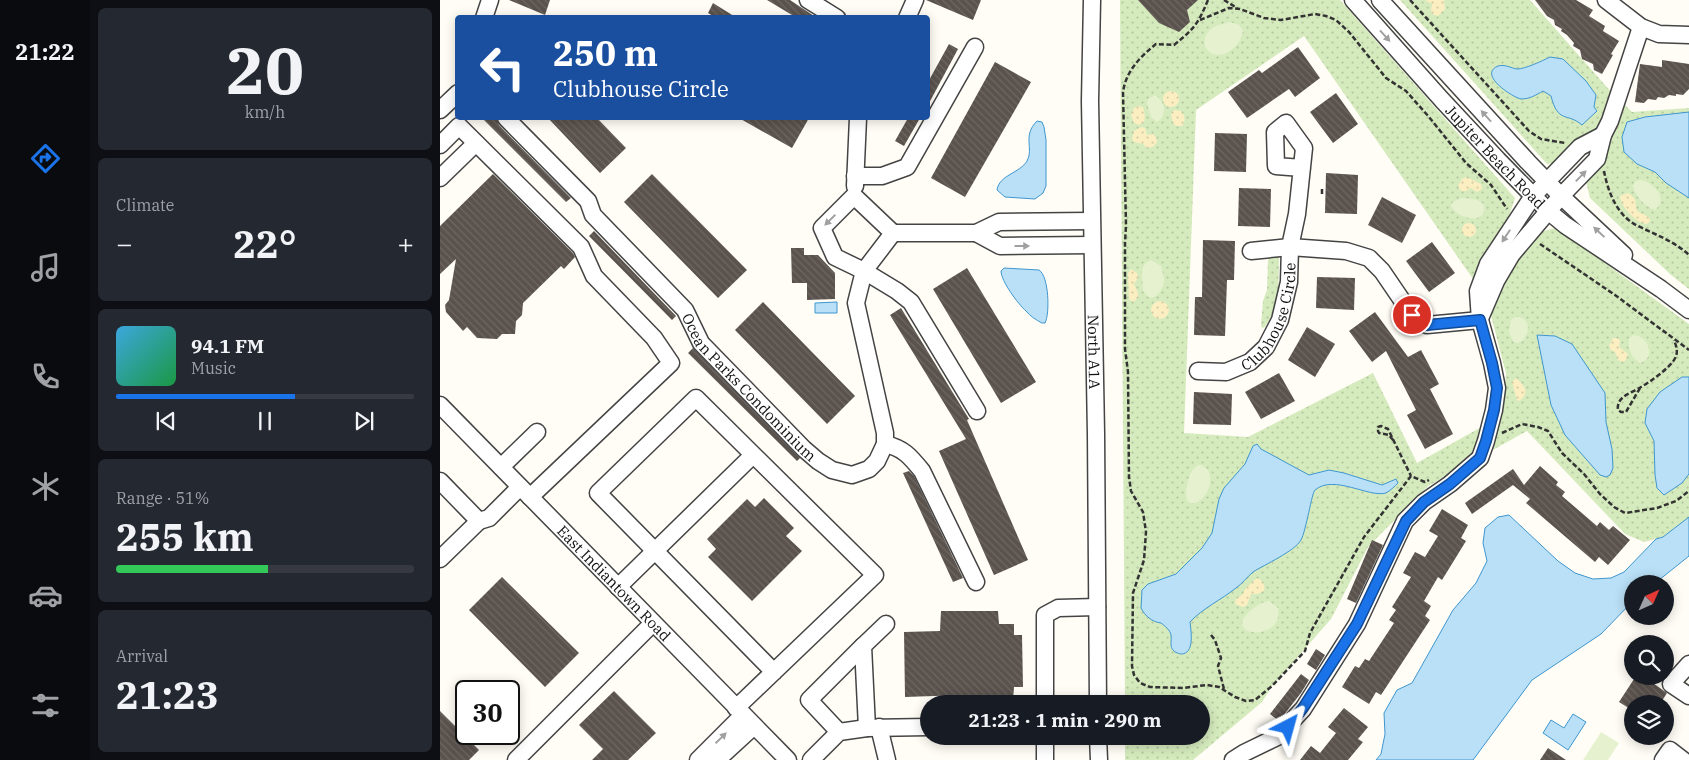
<!DOCTYPE html>
<html lang="en">
<head>
<meta charset="utf-8">
<style>
  body { margin:0; font-family:"IBM Plex Serif",serif; background:#242831; color:#f1f3f6; height:100vh; display:flex; flex-direction:column; font-size:19px; white-space:nowrap }
  * { box-sizing:border-box; margin:0 }
  p { font-size:16px; color:#9ea1a6 }
  .icon { flex:none; width:28px; height:28px; fill:none; stroke:currentColor; stroke-width:2; stroke-linecap:round; stroke-linejoin:round }
  .map { position:relative; flex:1; overflow:hidden }
  .drawer { display:flex; flex-direction:column; gap:8px; padding:8px; background:#0d0f14; width:350px }
  .drawer>* { flex:none }
  .guide { position:absolute; left:15px; top:15px; width:475px; height:105px; border-radius:5px; box-shadow:0 2px 12px #0003; background:#1a4fa0; color:#fff; overflow:hidden }
  .needle { width:32px; rotate:45deg }
  .buttons { position:absolute; left:1184px; top:575px; display:grid; gap:10px }
  .buttons a { display:grid; place-items:center; width:50px; height:50px; border-radius:50%; background:#171b24; box-shadow:0 2px 12px #0003; font-size:25px }
  .speed { position:absolute; left:15px; top:680px; display:flex; gap:10px; font-size:25px; font-weight:700; text-align:center }
  .speed>* { display:grid; place-content:center; width:65px; height:65px; border-radius:50%; background:#171b24; box-shadow:0 2px 12px #0003; line-height:1 }
  .speed .limit { border:2px solid #111; border-radius:8px; background:#fff; color:#111 }
  .pin { position:absolute; display:grid; place-items:center; width:42px; height:42px; color:#fff; margin:-21px; border:2px solid #fff; border-radius:50%; box-shadow:0 1px 5px #0007 }
  .me { position:absolute; width:55px; margin:-28px; rotate:39deg; stroke-linejoin:round; filter:drop-shadow(0 0 4px #0008) }
  .turn { display:flex; align-items:center; gap:18px; height:105px; padding:0 15px; font-size:22px }
  .turn .icon { width:65px; height:65px; stroke-width:2.5 }
  .turn b { display:block; font-size:35px; line-height:42px }
  .big { font-size:38px; font-weight:700; line-height:1.1 }
  .drawer .card { flex:1; display:flex; flex-direction:column; justify-content:center; gap:8px; min-width:0; padding:0 18px; border-radius:8px; background:#242831 }
  .drawer .dial { align-items:center; gap:0 }
  .dial b { font-size:65px; line-height:1 }
  .song { display:flex; align-items:center; gap:15px }
  .cover { width:60px; height:60px; border-radius:8px; background:linear-gradient(135deg,hsl(200 70% 55%),hsl(140 70% 35%)) }
  .played { height:5px; border-radius:2px; background:linear-gradient(90deg,#1a73e8 60%,#363941 60%) }
  .keys { display:flex; justify-content:space-around; direction:ltr }
  .heat { display:flex; justify-content:space-between; align-items:center; font-size:28px; direction:ltr }
  .charge { height:8px; border-radius:4px; background:linear-gradient(90deg,#34c759 51%,#363941 0) }
  .trip { position:absolute; left:480px; top:695px; width:290px; height:50px; border-radius:25px; background:#171b24; box-shadow:0 2px 12px #0003; font-weight:700; line-height:50px; text-align:center }
  main { display:flex; flex:1; min-height:0 }
  .menu { display:flex; flex-direction:column; width:90px; justify-content:space-around; align-items:center; background:#090b0e; color:#9ea1a6 }
  .menu .icon { width:35px; height:35px }
  .menu .on { color:#1a73e8 }
  .menu b { font-size:22px; color:#f1f3f6 }
  .map>svg:first-child { display:block }
</style>
</head>
<body>
<main>
<nav class="menu">
<b>21:22</b>
<svg class="icon on" aria-label="directions" viewBox="0 0 24 24"><path d="M12 3l9 9-9 9-9-9zM9 14v-3h6M13 9l2 2-2 2"/></svg>
<svg class="icon" aria-label="music" viewBox="0 0 24 24"><path d="M9 18V5l10-2v13"/><circle cx="6" cy="18" r="3"/><circle cx="16" cy="16" r="3"/></svg>
<svg class="icon" aria-label="phone" viewBox="0 0 24 24"><path d="M5 4h4l2 5-3 2q2 4 5 5l2-3 5 2v4C11 20 4 13 5 4z"/></svg>
<svg class="icon" aria-label="climate" viewBox="0 0 24 24"><path d="M12 3v18M4 7l16 10M4 17L20 7"/></svg>
<svg class="icon" aria-label="car" viewBox="0 0 24 24"><path d="M5 17H2v-5l4-1 3-4h7l3 4 3 1v5h-3M9 17h6M6 11h13"/><circle cx="7" cy="17" r="2"/><circle cx="17" cy="17" r="2"/></svg>
<svg class="icon" aria-label="filters" viewBox="0 0 24 24"><path d="M4 7h16M4 17h16"/><circle cx="9" cy="7" r="2"/><circle cx="15" cy="17" r="2"/></svg>
</nav>
<section class="drawer">
<div class="card dial"><b>20</b><p>km/h</p></div>
<div class="card"><p>Climate</p>
<div class="heat"><a>−</a><b class="big">22°</b><a>+</a></div>
</div>
<div class="card">
<div class="song"><i class="cover"></i><div><b>94.1 FM</b><p>Music</p></div></div>
<div class="played"></div>
<div class="keys"><svg class="icon" aria-label="previous" viewBox="0 0 24 24"><path d="M18 5L8 12l10 7zM5 5v14"/></svg><svg class="icon" aria-label="pause" viewBox="0 0 24 24"><path d="M8 5v14M16 5v14"/></svg><svg class="icon" aria-label="next" viewBox="0 0 24 24"><path d="M6 5l10 7-10 7zM19 5v14"/></svg></div>
</div>
<div class="card"><p>Range · 51%</p><b class="big">255 km</b><div class="charge"></div></div>
<div class="card"><p>Arrival</p><b class="big">21:23</b></div>
</section>
<div class="map">
<svg width="1249" height="760" viewBox="0 0 1249 760">
  <defs>
    <pattern id="grass-dots" width="8" height="8" patternUnits="userSpaceOnUse" patternTransform="scale(1.25)"><rect width="8" height="8" fill="#d5ebbd"/><path d="M2 2h.1M6 6h.1" fill="none" stroke="#b6c8a1" stroke-width="1.8" stroke-linecap="round"/></pattern>
    <pattern id="sand-dots" width="8" height="8" patternUnits="userSpaceOnUse" patternTransform="scale(1.25)"><rect width="8" height="8" fill="#fbeec1"/><path d="M2 2h.1M6 6h.1" fill="none" stroke="#d6cba5" stroke-width="1.8" stroke-linecap="round"/></pattern>
    <pattern id="building-back-hatch" width="6" height="6" patternUnits="userSpaceOnUse" patternTransform="scale(1.25)"><rect width="6" height="6" fill="#5a524d"/><path d="M-1 5l2 2M0 0l6 6M5-1l2 2" fill="none" stroke="#6d6662"/></pattern>
  </defs>
  <rect width="100%" height="100%" fill="#fffdf5"/>
  <!-- grass -->
  <path fill="url(#grass-dots)" d="M680,0H900L1075,198L1067,222L1033,279L864,36L756,110L744,433L808,437L933,373L977,463L1045,425L1063,411L1066,373L1050,312L1066,273L1100,232L1119,227L1166,264L1249,324V518L1223,537L1204,542L1185,534L1087,431L988,486L928,547L891,619L832,686L822,702L753,760H685V736H761V704H685Z
    M960,0H1090L1172,93L1163,120L1154,133L1115,163L1107,164Z
    M1183,103L1192,112L1249,108V289L1231,275L1150,198L1146,181L1162,162Z
    M831,256H838L839,259L838,305L825,327L822,328L821,325L823,301L827,290L828,260Z"/>
  <!-- sand -->
  <path fill="url(#sand-dots)" d="M985,0H1004L1005,9L998,16L994,15L991,12L992,4Z
    M723 99a8 8 0 1 1 16 0a8 8 0 1 1-16 0Z
    M698,106L703,107L705,116L704,122L699,125L694,123L691,115L694,108Z
    M734,110L741,111C745,115 746,121 742,126H736L733,123L731,114Z
    M701,127L705,128L707,135L713,134L716,137L717,142L713,147L707,148L703,144L694,142L692,139L694,131Z
    M1026,177L1041,184L1042,189L1037,192L1031,188L1026,191H1021L1018,186L1022,179Z
    M1188,193C1199,200 1194,202 1197,211L1209,217L1210,221L1207,224C1197,224 1180,206 1180,196Z
    M1022 230a7 7 0 1 1 14 0a7 7 0 1 1-14 0Z
    M691,269L697,273L698,278L694,284C697,291 702,297 693,302L689,299V296L688,273Z
    M711 310a9 9 0 1 1 18 0a9 9 0 1 1-18 0Z
    M1173,338H1177L1180,340L1179,347L1188,354L1186,360L1183,362L1178,360L1175,352L1171,350L1169,346Z
    M1076,378C1084,385 1091,393 1079,401L1077,400L1072,382Z
    M817,578C823,580 829,590 820,593C817,594 814,594 811,594L807,605L803,607L795,604L796,599L802,595L806,588Z"/>
  <!-- pitch -->
  <path fill="#e6f2cf" d="M790,22L799,25L803,31C801,40 798,45 790,51C771,64 755,43 771,29C776,25 784,24 790,22Z
    M715,95C725,101 728,116 717,122L711,117L707,103L708,99Z
    M1201,180C1214,183 1229,199 1215,210C1204,206 1196,197 1193,186L1196,181Z
    M1022,198C1031,199 1038,198 1044,205C1048,225 1018,220 1011,206L1013,202Z
    M711,260L721,266C722,271 724,276 724,281C723,291 712,306 704,292C702,288 703,281 702,276C702,268 703,264 711,260Z
    M1076,317C1092,316 1091,338 1078,343L1074,342L1069,333L1071,320Z
    M1193,335C1208,335 1217,358 1200,363C1191,358 1188,349 1189,339Z
    M759,465H762L768,470C780,498 736,523 748,481C750,474 751,469 759,465Z
    M829,601L838,608C844,643 782,637 809,612C815,607 821,602 829,601Z
    M1161,732L1179,743L1168,760H1143Z"/>
  <!-- water -->
  <path fill="#b9e0f7" stroke="#3f96cf" d="M1110,57L1123,59L1146,81L1156,95L1154,107L1157,111L1142,125C1127,112 1118,124 1111,96L1103,91C1096,95 1090,99 1081,99C1074,98 1037,75 1058,66C1065,64 1071,68 1077,69C1085,69 1102,61 1110,57Z
    M1249,112V198L1226,183L1215,172L1197,164L1184,152L1182,137L1187,122L1205,117Z
    M597,121L602,122L604,127L606,140V186L603,193L595,199L565,197L557,190C559,175 580,173 587,161C594,148 582,136 597,121Z
    M564,268L599,270C609,276 610,314 605,323H602C596,320 590,316 586,311C578,304 561,281 561,271Z
    M397,302V313H375V303Z
    M1097,335L1115,336L1132,344L1165,393L1166,422L1172,449L1173,468L1170,475L1166,477L1160,475L1125,435L1111,405Z
    M1242,377H1249V474L1242,483L1224,495L1217,488L1215,475L1214,441L1205,423L1207,409L1220,392Z
    M817,444L821,449L869,475L889,470L904,473L942,485L956,479L958,483C955,486 950,491 946,493C929,498 894,474 875,490C872,492 866,531 861,540C855,551 824,565 813,572C807,577 802,584 796,588C781,600 763,608 750,622C751,631 755,654 741,654C740,654 734,652 734,651C729,647 732,641 731,635C730,630 725,626 721,623C712,622 705,616 701,608L702,590L708,584L736,574L762,548L772,533L779,499L784,488L805,464L813,446Z
    M1069,515L1118,561L1135,573L1153,579L1171,578L1184,572L1216,539L1223,537L1249,517V556L1214,584H1192V602L1161,634L1092,680L1033,760H936L941,754L945,734L944,713L957,690L972,683L1013,610L1036,583L1047,561L1043,543L1045,528L1058,517Z
    M1133,714L1146,722L1128,750L1103,733L1111,720L1124,728Z"/>
  <!-- building -->
  <path fill="url(#building-back-hatch)" d="M69,0H110L105,15Z
    M327,0H350L377,18H357Z
    M486,0H541L533,20Z
    M698,0H758L747,10L750,22L739,32L719,23Z
    M1095,0H1136L1153,10L1149,16L1165,26L1163,31L1179,41L1171,54L1173,55L1162,74L1154,70L1153,64L1142,59L1140,50L1133,46L1134,43L1127,35L1121,31L1122,29L1115,25L1114,20L1107,16Z
    M273,3L297,18H276L268,13Z
    M509,44L518,49L488,105V82Z
    M858,47L880,78L855,97L849,89L807,118L788,92L819,70L822,73Z
    M1222,60L1249,64V89L1243,95L1236,94V96L1229,95L1224,98L1218,97L1216,100L1208,99L1204,103L1195,102L1200,64L1222,67Z
    M555,62L591,82L525,197L491,178Z
    M896,93L918,124L893,143L870,112Z
    M42,118H56L59,125L131,198L126,202Z
    M108,118H157L186,148L160,173Z
    M299,118H369L352,148Z
    M468,118H480L464,146L455,141Z
    M775,133L807,134L806,172L774,171Z
    M886,173L918,175L917,214L885,213Z
    M53,174L133,253L135,257L124,269L121,266L83,303L82,315L76,321L75,334H62L57,339L37,338L27,327L23,331L6,312L5,305L9,300L16,259L0,274V226Z
    M212,174L307,270L278,298L184,202Z
    M799,188L831,189L830,227L798,226Z
    M942,197L976,215L962,243L928,225Z
    M154,231L236,316L232,320L149,236Z
    M763,240L795,241L794,280H787L785,336L754,335L755,297H762Z
    M992,242L1015,273L989,292L966,261Z
    M351,248H364V255H378L395,273V299L367,300V283H352Z
    M527,268L596,382L561,403L493,289Z
    M877,277L915,278L914,310L876,308Z
    M323,302L415,396L387,424L295,330Z
    M461,308L529,419L527,420L588,560L554,575L499,451L526,439L450,315Z
    M935,312L968,357L981,350L999,384L990,389L1013,434L985,449L967,415L976,410L946,351L932,362L909,331Z
    M867,327L895,344L875,377L848,360Z
    M253,348L360,458L357,461L248,353Z
    M839,373L855,401L821,419L805,392Z
    M754,392L792,394L791,425L753,424Z
    M1100,466L1118,482L1116,485L1125,492L1122,496L1157,526L1160,522L1169,530L1173,526L1190,540L1168,565L1159,557L1155,562L1086,503L1090,499L1073,485L1032,514L1025,503L1073,469L1084,485Z
    M469,471L474,476L523,578L513,582L463,473Z
    M324,498L354,528L346,536L362,551L312,601L268,557L276,549L267,539L307,499L315,507Z
    M1002,509L1028,525L1021,538L1026,541L1002,580L998,577L984,601L991,606L985,616L990,620L941,695L936,692L929,704L902,687L915,666L919,668L925,659L929,661L954,623L949,620L956,610L952,607L971,577L963,573L975,552L985,557L998,536L989,531Z
    M932,540L943,545L916,603L907,599Z
    M62,577L139,653L105,687L29,610Z
    M501,611H558L559,624H574V635H582L583,687H574L573,701L546,700L523,695L465,697L464,632L500,631Z
    M876,649L885,655L876,670L867,664Z
    M861,674L869,680L861,693L839,721L830,714Z
    M1196,676H1203L1227,693L1220,704H1192V710L1179,702Z
    M174,691L216,733L188,760H152L163,749L139,725Z
    M904,708L928,727L918,739L923,742L908,760H860L871,746L880,753L896,733L888,727Z
    M0,711L39,750L29,760H0Z
    M1108,748L1126,760H1100Z"/>
  <g fill="none" stroke-linecap="round" stroke-linejoin="round">
    <!-- minor casing -->
    <g stroke="#444" stroke-width="19">
      <g id="minor">
        <path d="M368,0L397,18"/>
        <path id="s1" d="M652,0L650,101L656,434L658,704"/>
        <path id="s2" d="M913,0L1002,100L1058,160L1108,211L1125,225L1221,289L1249,310"/>
        <path d="M940,0L1088,162L1121,196L1184,255"/>
        <path d="M1166,0L1201,27L1219,34L1249,35"/>
        <path d="M44,18L50,0"/>
        <path d="M467,18L475,0"/>
        <path d="M0,110L18,93"/>
        <path id="s3" d="M66,118L148,201L153,215L245,310L261,343L364,449L378,461L392,470L412,475L429,469L437,461L445,444V433L416,303L424,271L453,233L414,196L382,228L395,257L424,271L457,291L471,302L537,411"/>
        <path d="M0,145L19,126L141,247L154,276L214,338L231,363L90,497"/>
        <path d="M415,176H442L467,167L535,47"/>
        <path d="M0,178L36,143"/>
        <path d="M415,186L418,118"/>
        <path d="M453,233H536L559,222L651,221"/>
        <path d="M536,233L560,246L652,245"/>
        <path d="M811,251L850,247L906,251L929,258L942,271L972,315L987,325L1040,320"/>
        <path d="M1041,316L1056,281L1072,254L1121,196L1157,159L1163,135L1170,121L1201,27"/>
        <path id="s4" d="M758,371L786,372L810,362L826,347L840,320L849,282L850,247L857,214L864,148L846,123L835,132L836,166L862,168"/>
        <path id="s5" d="M0,405L348,760"/>
        <path d="M445,444C463,448 470,456 482,471L536,582"/>
        <path d="M61,467L97,432"/>
        <path d="M0,481L39,521L49,518L80,487"/>
        <path d="M0,559L39,521"/>
        <path d="M178,587L313,455"/>
        <path d="M1249,664L1231,684L1249,696"/>
        <path d="M605,704V615L618,608L657,607"/>
        <path d="M296,708L435,575L256,398L158,493L334,672"/>
        <path d="M439,727L447,760"/>
        <path d="M427,728L423,646L446,624"/>
        <path d="M399,732L369,700L423,646"/>
        <path d="M605,736V760"/>
        <path d="M658,736L659,760"/>
        <path d="M76,760L213,623"/>
        <path d="M258,760L303,715"/>
        <path d="M277,760L314,726"/>
        <path d="M371,760L399,732L427,728L489,727"/>
        <path d="M793,760L804,753L837,737L863,709L917,624L965,521L984,502L1010,484L1040,458L1046,441L1054,410L1057,388L1052,363L1040,320L1038,291L1048,264L1093,196L1140,147L1163,135"/>
        <path d="M1223,760L1230,750L1243,760"/>
      </g>
    </g>
    <!-- path -->
    <path stroke="#333" stroke-width="2.5" stroke-dasharray="5 2.5" stroke-linecap="butt" d="M768,0C758,24 754,29 734,45L716,44C700,57 686,71 683,92L686,225L685,243V349L688,372L689,477L691,491L703,512L706,532L704,560L693,593L692,666L694,675L700,683L710,687L743,688L767,685L779,687L795,697L806,701L815,700L832,686L865,651L870,633L924,537L971,476L985,482L989,480
      M784,0L797,8
      M970,0L1089,131L1101,139L1125,143
      M760,20L789,8L800,9L824,18L841,20L875,14L886,16L896,20L909,32L946,78L966,91L989,117L1026,163L1051,185L1067,209
      M1164,171C1168,192 1177,216 1198,226C1216,235 1234,241 1249,255
      M882,189V194
      M1100,244L1175,295L1249,350
      M1200,388L1186,412H1181L1178,410C1176,396 1192,393 1201,387C1210,382 1233,366 1236,356C1238,351 1236,345 1234,340
      M1062,433L1082,424L1098,427L1108,431L1122,453L1144,474L1160,494L1174,507L1185,513L1217,508L1236,501L1249,491
      M953,440L949,435L939,433L938,431V427L941,426L948,429L971,476
      M771,635L775,640L781,658L778,666L784,689"/>
    <!-- minor -->
    <use href="#minor" stroke="#fff" stroke-width="16"/>
  </g>
  <!-- one-way arrows -->
  <defs><path id="oneway-solid" d="M-6-.8H1V-3.2L6.5 0L1 3.2V.8H-6Z" transform="scale(1.25)"/></defs>
  <g fill="#a0a0a0">
    <use href="#oneway-solid" transform="translate(945 36) rotate(48)"/>
    <use href="#oneway-solid" transform="translate(1046 116) rotate(-132)"/>
    <use href="#oneway-solid" transform="translate(1141 176) rotate(-46)"/>
    <use href="#oneway-solid" transform="translate(390 220) rotate(135)"/>
    <use href="#oneway-solid" transform="translate(1159 232) rotate(-137)"/>
    <use href="#oneway-solid" transform="translate(1066 236) rotate(123)"/>
    <use href="#oneway-solid" transform="translate(582 246)"/>
    <use href="#oneway-solid" transform="translate(281 738) rotate(-44)"/>
  </g>
  <g fill="none" stroke-linecap="round" stroke-linejoin="round">
    <!-- route casing -->
    <g stroke="#114b97" stroke-width="12">
      <path id="route" d="M848,727L863,708L917,624L966,521L984,502L1010,484L1040,458L1046,441L1054,410L1057,388L1052,363L1040,320L987,325L972,315"/>
    </g>
    <!-- route -->
    <use href="#route" stroke="#1a73e8" stroke-width="9"/>
  </g>
  <g text-anchor="middle" dominant-baseline="central" stroke-width="5" stroke-linejoin="round" paint-order="stroke">
    <!-- street labels -->
    <g font-size="15" fill="#111" stroke="#fff">
      <text stroke="none"><textPath href="#s2" startOffset="212">Jupiter Beach Road</textPath></text>
      <text stroke="none"><textPath href="#s4" startOffset="105">Clubhouse Circle</textPath></text>
      <text stroke="none"><textPath href="#s1" startOffset="352">North A1A</textPath></text>
      <text stroke="none"><textPath href="#s3" startOffset="365">Ocean Parks Condominium</textPath></text>
      <text stroke="none"><textPath href="#s5" startOffset="249">East Indiantown Road</textPath></text>
    </g>
  </g>
</svg>
<div class="buttons">
<a><svg class="needle" viewBox="-14 -14 28 28"><path d="M0-13l5 13h-10z" fill="#e53935"/><path d="M0 13l5-13h-10z" fill="#9ea1a6"/></svg></a>
<a><svg class="icon" aria-label="search" viewBox="0 0 24 24"><circle cx="10" cy="10" r="6"/><path d="M15 15l6 6"/></svg></a>
<a><svg class="icon" aria-label="layers" viewBox="0 0 24 24"><path d="M12 4l9 5-9 5-9-5zM3 14l9 5 9-5"/></svg></a>
</div>
<div class="speed"><div class="limit">30</div></div>
<div class="pin" style="left:972px;top:315px;background:#d93025"><svg class="icon" aria-label="arrive" viewBox="0 0 24 24"><path d="M6 21V4h12l-3 4 3 4H6"/></svg></div>
<svg class="me" style="left:848px;top:727px" viewBox="-20 -20 40 40"><path d="M0-17L14 15 0 8-14 15z" fill="#1a73e8" stroke="#fff" stroke-width="4"/></svg>
<div class="trip">21:23 · 1 min · 290 m</div>
<div class="guide">
<div class="turn"><svg class="icon" aria-label="left" viewBox="0 0 24 24"><path d="M17 20v-9H6M10 6l-5 5 5 5"/></svg><div><b>250 m</b>Clubhouse Circle</div></div>
</div>
</div>
</main>
</body>
</html>
